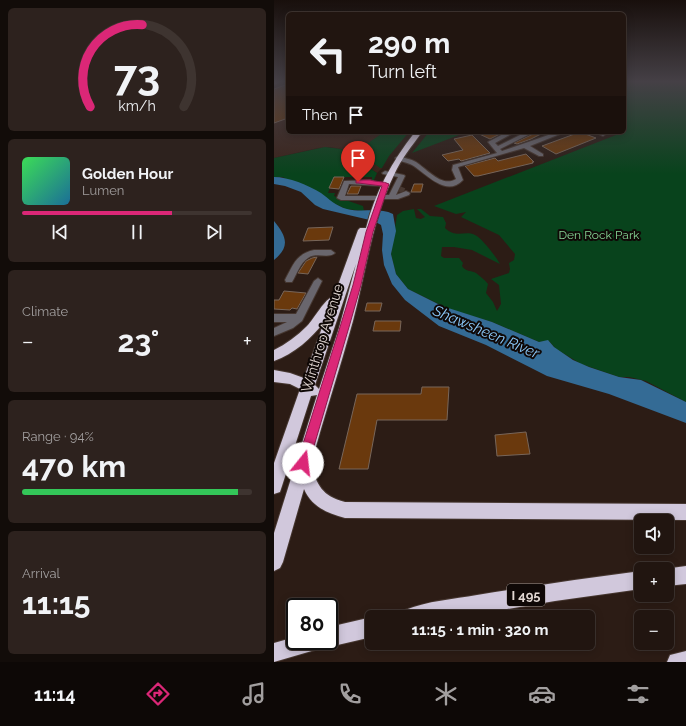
<!DOCTYPE html>
<html lang="en">
<head>
<meta charset="utf-8">
<style>
  body { margin:0; font-family:Raleway,sans-serif; background:#2d221e; color:#f1f3f6; height:100vh; display:flex; flex-direction:column; font-size:15px; white-space:nowrap }
  * { box-sizing:border-box; margin:0 }
  p { font-size:13px; color:#a29f9f }
  .icon { flex:none; width:22px; height:22px; fill:none; stroke:currentColor; stroke-width:2; stroke-linecap:round; stroke-linejoin:round }
  .map { position:relative; flex:1; overflow:hidden }
  .panel { display:flex; flex-direction:column; gap:8px; padding:8px; background:#120c09; width:274px }
  .panel>* { flex:none }
  .hud { position:absolute; left:12px; top:12px; width:340px; height:122px; border-radius:6px; box-shadow:0 2px 10px #0003,0 0 0 1px #3e3430; background:#211510; color:#f1f3f6; overflow:hidden }
  .tools { position:absolute; left:360px; top:514px; display:grid; gap:8px }
  .tools a { display:grid; place-items:center; width:40px; height:40px; border-radius:6px; background:#211510; box-shadow:0 2px 10px #0003,0 0 0 1px #3e3430; font-size:20px }
  .speed { position:absolute; left:12px; top:598px; display:flex; gap:8px; font-size:20px; font-weight:700; text-align:center }
  .speed>* { display:grid; place-content:center; width:52px; height:52px; border-radius:50%; background:#211510; box-shadow:0 2px 10px #0003,0 0 0 1px #3e3430; line-height:1 }
  .speed .limit { border:2px solid #111; border-radius:6px; background:#fff; color:#111 }
  .pin { position:absolute; display:grid; place-items:center; width:34px; height:34px; color:#fff; margin:-41px -17px; border-radius:50% 50% 50% 0; rotate:-45deg; box-shadow:0 0 4px #0007 }
  .pin .icon { rotate:45deg }
  .me { position:absolute; width:44px; margin:-22px; rotate:16deg; stroke-linejoin:round; filter:drop-shadow(0 0 3px #0008) }
  .turn { display:flex; align-items:center; gap:14px; height:84px; padding:0 16px; font-size:18px }
  .turn .icon { width:52px; height:52px; stroke-width:2.5 }
  .turn b { display:block; font-size:28px; line-height:34px }
  .then { display:flex; align-items:center; height:38px; padding:0 16px; background:#0003; gap:8px; font-size:15px }
  .big { font-size:30px; font-weight:700; line-height:1.1 }
  .panel .tile { flex:1; display:flex; flex-direction:column; justify-content:center; gap:6px; min-width:0; padding:0 14px; border-radius:6px; background:#2d221e }
  .panel .dial { align-items:center; gap:0 }
  .dial svg { height:104px; overflow:visible; fill:none; stroke:#3e3430; stroke-width:7; stroke-linecap:round; text-anchor:middle }
  .dial text { fill:#f1f3f6; stroke:none }
  .song { display:flex; align-items:center; gap:12px }
  .cover { width:48px; height:48px; border-radius:6px; background:linear-gradient(135deg,hsl(130 70% 55%),hsl(200 70% 35%)) }
  .played { height:4px; border-radius:2px; background:linear-gradient(90deg,#db2777 65%,#3e3430 65%) }
  .keys { display:flex; justify-content:space-around; direction:ltr }
  .heat { display:flex; justify-content:space-between; align-items:center; font-size:22px; direction:ltr }
  .charge { height:6px; border-radius:3px; background:linear-gradient(90deg,#34c759 94%,#3e3430 0) }
  .trip { position:absolute; left:91px; top:610px; width:230px; height:40px; border-radius:6px; background:#211510; box-shadow:0 2px 10px #0003,0 0 0 1px #3e3430; font-weight:700; line-height:40px; text-align:center }
  .tabs { display:flex; height:64px; justify-content:space-around; align-items:center; background:#0d0806; color:#a29f9f }
  .tabs .icon { width:28px; height:28px }
  .tabs .current { color:#db2777 }
  .tabs b { font-size:18px; color:#f1f3f6 }
  main { display:flex; flex:1; min-height:0 }
  .map>svg:first-child { display:block }
</style>
</head>
<body>
<main>
<section class="panel">
<div class="tile dial"><svg viewBox="0 0 100 80">
<path d="M14 69A42 42 0 1 1 86 69"/>
<path d="M14 69A42 42 0 0 1 54 6" stroke="#db2777"/>
<text x="50" y="56" font-size="32" font-weight="700">73</text>
<text x="50" y="72" font-size="11">km/h</text>
</svg></div>
<div class="tile">
<div class="song"><i class="cover"></i><div><b>Golden Hour</b><p>Lumen</p></div></div>
<div class="played"></div>
<div class="keys"><svg class="icon" aria-label="previous" viewBox="0 0 24 24"><path d="M18 5L8 12l10 7zM5 5v14"/></svg><svg class="icon" aria-label="pause" viewBox="0 0 24 24"><path d="M8 5v14M16 5v14"/></svg><svg class="icon" aria-label="next" viewBox="0 0 24 24"><path d="M6 5l10 7-10 7zM19 5v14"/></svg></div>
</div>
<div class="tile"><p>Climate</p>
<div class="heat"><a>−</a><b class="big">23°</b><a>+</a></div>
</div>
<div class="tile"><p>Range · 94%</p><b class="big">470 km</b><div class="charge"></div></div>
<div class="tile"><p>Arrival</p><b class="big">11:15</b></div>
</section>
<div class="map">
<svg width="412" height="662" viewBox="0 0 412 662">
  <rect width="100%" height="100%" fill="#2c1c15"/>
  <!-- built -->
  <path fill="#3a231a" d="M0,81H14V132H110L106,168H108L103,173L67,149L56,147L44,148L0,158Z"/>
  <!-- green -->
  <path fill="#08431c" d="M350,81H412V402L372,381L355,377H345L307,364L282,349L275,341L265,342L218,322L175,309L134,289L122,274L117,254L123,215L129,211L140,209L142,218L147,219L151,217L143,209H147L156,216L169,217L172,223L171,228C183,239 190,230 201,235C207,237 223,258 226,264L198,250L180,247H168L167,256L170,258H185L189,263L188,266C192,272 196,270 202,273C206,276 211,280 214,284L212,293L219,302L223,311L227,304L225,285L217,279L235,273L236,269L235,263L240,260L241,254L225,235L187,217L192,212L182,214L160,206L342,135L338,132H350Z
    M110,132H135L115,156L108,168H106L88,155L87,148Z
    M155,132H193L138,153Z
    M51,147L67,149L103,173L100,180H98V177H60L54,193H61L60,196L89,206L90,211L72,209L57,202L47,194L8,177H0V158Z"/>
  <!-- water -->
  <path fill="#346b95" d="M0,177C15,177 34,185 47,193C55,199 62,206 73,209C88,213 105,207 119,214L122,231L117,254L122,274L134,289L168,306L218,322L265,342L274,340L280,347L299,360L315,367L345,377L367,380L412,402V423L335,394L273,376L212,345L165,326L131,300L118,284L110,265L108,250L109,234L107,225L100,221L49,209L41,205L27,192L11,186L0,184Z
    M0,221C12,236 17,246 0,260Z"/>
  <!-- building -->
  <path fill="#6a390d" stroke="#78665a" d="M14,84V118L0,123V89Z
    M201,132H230L216,139Z
    M259,132H271L257,139L243,144L240,143L259,134Z
    M306,132L322,138L282,154L268,146Z
    M198,135L216,153L187,161L185,159L174,161L168,155L189,150L180,139Z
    M252,154L260,162H258L259,163L204,176H200L191,166L221,158L224,161Z
    M60,177H70L65,189L55,188Z
    M140,184H149L147,192H137Z
    M77,186H87L84,194H73Z
    M59,227L55,240L29,241L34,228Z
    M43,257L34,274L24,273L32,261L38,258Z
    M10,291L32,293L23,309L18,308L16,310L0,309V300H5Z
    M93,303H108L106,311H91Z
    M101,321H127L126,331H99Z
    M148,387H175L173,420H103L94,469H65L83,394H147Z
    M252,432L256,454L223,456L221,435Z"/>
  <g fill="none" stroke-linecap="round" stroke-linejoin="round">
    <!-- minor-tunnel -->
    <path stroke="#473831" stroke-width="7" stroke-dasharray="7 3.5" stroke-linecap="butt" d="M126,192L128,187"/>
    <!-- minor casing -->
    <g stroke="#45362f" stroke-width="2">
      <path id="minor" d="M8,81L0,85V82Z
        M233,132H241L221,143L224,146L252,132L258,133L226,149L228,151L283,132H291L256,146L269,154V156H265L250,148L184,167L189,180C172,198 153,174 138,165C133,162 126,162 121,158L124,156C130,158 137,159 142,162C153,169 168,188 182,179L178,170L179,165L223,153L214,142Z
        M321,132H329L332,134L329,136Z
        M111,171L130,175L131,176L122,195L132,191L136,193L135,195L124,199H109V195H115L124,177L109,174L108,173Z
        M96,180L109,184L106,186L75,184L71,196H104V200H67L63,198L70,181Z
        M40,250H57L61,253C55,259 42,252 34,258C26,263 23,274 18,282H12L11,280C19,265 22,254 40,250Z
        M44,278L48,281L28,321L19,328L0,336V328L13,322H0V314H22L40,281Z"/>
    </g>
    <!-- highway casing -->
    <g stroke="#45362f" stroke-width="2">
      <path id="highway" d="M141,132H148C138,146 127,159 120,175C98,220 92,272 79,321C66,369 50,416 37,464C43,485 48,496 71,502L412,504V520L71,518C53,513 38,507 30,489L9,562L6,568L0,571V533L43,395L37,396L8,486L6,492L0,494V463L26,389L16,384L0,382V370L16,373L30,378L50,322C38,338 20,354 0,361V350C12,344 23,336 33,326C41,318 50,299 60,296L84,230L86,228H92C101,192 118,161 141,132ZM82,264L65,328L45,389L41,385Z
        M412,566V584L393,586V569H390Z
        M367,571V589L281,601L186,617H128L131,610C153,601 180,599 203,595C258,586 312,578 367,571Z
        M98,617V637L55,647L49,645L48,648L0,662V643L21,637V641H55V627Z
        M412,651V662H393L396,655Z"/>
    </g>
    <!-- minor -->
    <use href="#minor" fill="#69666d" fill-rule="evenodd"/>
    <!-- highway -->
    <use href="#highway" fill="#d1c8dc" fill-rule="evenodd"/>
  </g>
  <!-- sky -->
  <linearGradient id="sky" x2="0" y2="1"><stop stop-color="#180f0c"/><stop offset="0.47" stop-color="#454046"/><stop offset="1" stop-color="#454046" stop-opacity="0"/></linearGradient>
  <rect width="412" height="174" fill="url(#sky)"/>
  <!-- route -->
  <path fill="#db2777" stroke="#8e194d" d="M82,180H96C101,182 110,181 115,184L99,232L87,285L75,327L35,463L33,467L29,469L25,467L23,463L66,327L79,285L92,232L108,186L84,183H82Z"/>
  <g text-anchor="middle" dominant-baseline="central" stroke-width="4" stroke-linejoin="round" paint-order="stroke">
    <!-- far-park labels -->
    <g font-size="12" fill="#85d495" stroke="#0f0806">
      <text x="325" y="235">Den Rock Park</text>
    </g>
    <!-- shield labels -->
    <rect fill="#0f0806" stroke="#a39995" stroke-width="1" x="233" y="584" width="38" height="22" rx="3"/>
    <g font-size="13" font-weight="bold" fill="#e2d7d2">
      <text x="252" y="595">I 495</text>
    </g>
    <!-- street labels -->
    <g font-size="14" fill="#e2d7d2" stroke="#0f0806">
      <text transform="translate(48 338) rotate(-73)">Winthrop Avenue</text>
    </g>
    <!-- water labels -->
    <g font-size="15" font-style="italic" fill="#8ac8f9" stroke="#0f0806">
      <text transform="translate(212 332) rotate(23)">Shawsheen River</text>
    </g>
  </g>
</svg>
<div class="tools">
<a><svg class="icon" aria-label="sound" viewBox="0 0 24 24"><path d="M4 9h4l5-4v14l-5-4H4zM17 9q2 3 0 6"/></svg></a>
<a>+</a>
<a>−</a>
</div>
<div class="speed"><div class="limit">80</div></div>
<div class="pin" style="left:84px;top:182px;background:#d93025"><svg class="icon" aria-label="arrive" viewBox="0 0 24 24"><path d="M6 21V4h12l-3 4 3 4H6"/></svg></div>
<svg class="me" style="left:29px;top:463px" viewBox="-20 -20 40 40"><circle r="19" fill="#fff"/><path d="M0-13L10 11 0 6-10 11z" fill="#db2777"/></svg>
<div class="trip">11:15 · 1 min · 320 m</div>
<div class="hud">
<div class="turn"><svg class="icon" aria-label="left" viewBox="0 0 24 24"><path d="M17 20v-9H6M10 6l-5 5 5 5"/></svg><div><b>290 m</b>Turn left</div></div>
<div class="then">Then<svg class="icon" aria-label="arrive" viewBox="0 0 24 24"><path d="M6 21V4h12l-3 4 3 4H6"/></svg></div>
</div>
</div>
</main>
<nav class="tabs">
<b>11:14</b>
<svg class="icon current" aria-label="directions" viewBox="0 0 24 24"><path d="M12 3l9 9-9 9-9-9zM9 14v-3h6M13 9l2 2-2 2"/></svg>
<svg class="icon" aria-label="music" viewBox="0 0 24 24"><path d="M9 18V5l10-2v13"/><circle cx="6" cy="18" r="3"/><circle cx="16" cy="16" r="3"/></svg>
<svg class="icon" aria-label="phone" viewBox="0 0 24 24"><path d="M5 4h4l2 5-3 2q2 4 5 5l2-3 5 2v4C11 20 4 13 5 4z"/></svg>
<svg class="icon" aria-label="climate" viewBox="0 0 24 24"><path d="M12 3v18M4 7l16 10M4 17L20 7"/></svg>
<svg class="icon" aria-label="car" viewBox="0 0 24 24"><path d="M5 17H2v-5l4-1 3-4h7l3 4 3 1v5h-3M9 17h6M6 11h13"/><circle cx="7" cy="17" r="2"/><circle cx="17" cy="17" r="2"/></svg>
<svg class="icon" aria-label="filters" viewBox="0 0 24 24"><path d="M4 7h16M4 17h16"/><circle cx="9" cy="7" r="2"/><circle cx="15" cy="17" r="2"/></svg>
</nav>
</body>
</html>
